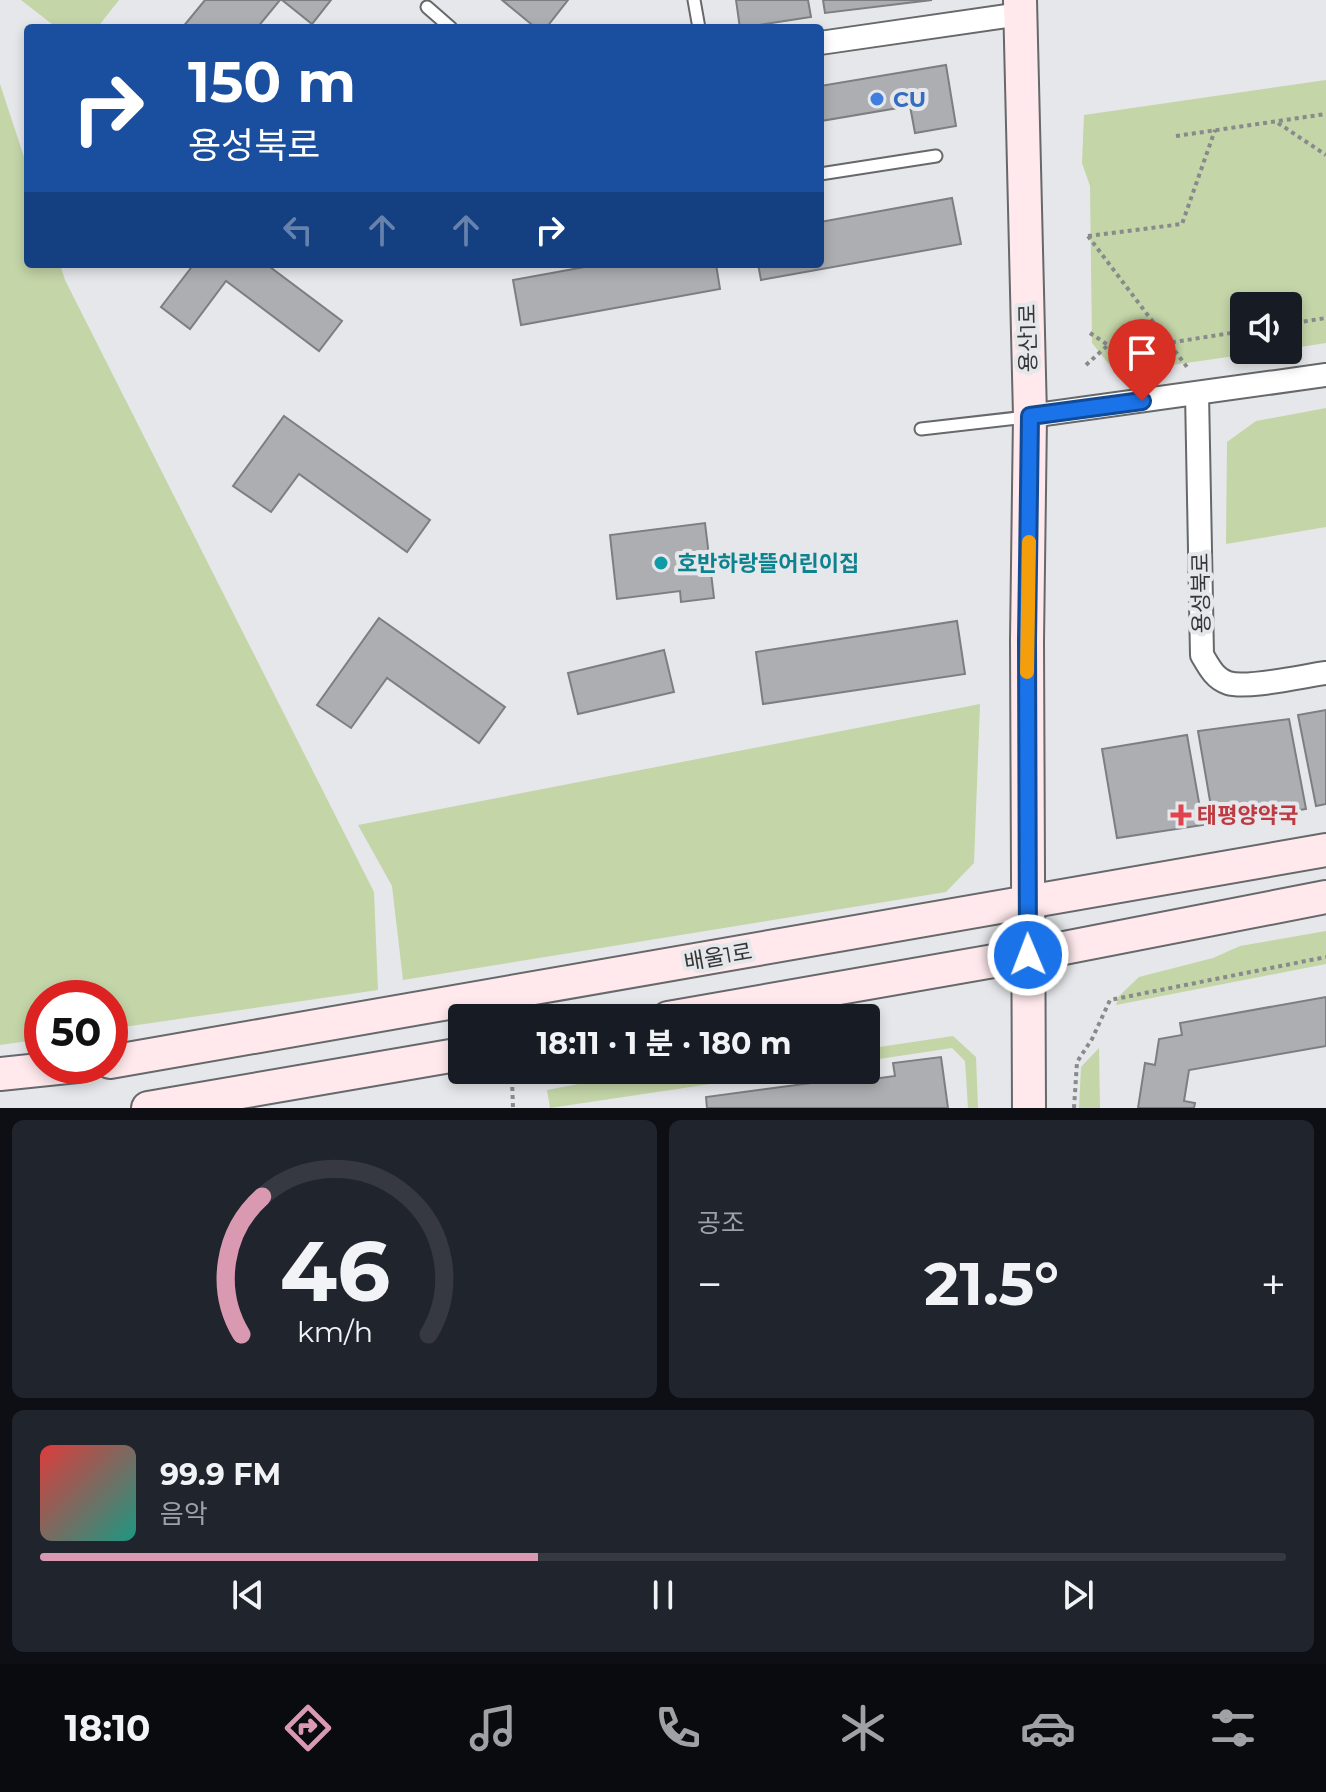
<!DOCTYPE html>
<html lang="ko">
<head>
<meta charset="utf-8">
<style>
  body { margin:0; font-family:Montserrat,"Noto Sans KR",sans-serif; background:#20242c; color:#f1f3f6; height:100vh; display:flex; flex-direction:column; font-size:30px; white-space:nowrap }
  * { box-sizing:border-box; margin:0 }
  p { font-size:26px; color:#9ea1a6 }
  .icon { flex:none; width:44px; height:44px; fill:none; stroke:currentColor; stroke-width:2; stroke-linecap:round; stroke-linejoin:round }
  .map { position:relative; height:1108px; overflow:hidden }
  .details { display:flex; flex-direction:column; gap:12px; padding:12px; background:#0d0f14; flex:1 }
  .details>* { flex:none }
  .guide { position:absolute; left:24px; top:24px; width:800px; height:244px; border-radius:8px; box-shadow:0 4px 12px #0003; background:#1a4fa0; color:#fff; overflow:hidden }
  .controls { position:absolute; left:1230px; top:292px; display:grid; gap:16px }
  .controls a { display:grid; place-items:center; width:72px; height:72px; border-radius:8px; background:#171b24; box-shadow:0 4px 12px #0003; font-size:40px }
  .speed { position:absolute; left:24px; top:980px; display:flex; gap:16px; font-size:40px; font-weight:700; text-align:center }
  .speed>* { display:grid; place-content:center; width:104px; height:104px; border-radius:50%; background:#171b24; box-shadow:0 4px 12px #0003; line-height:1 }
  .speed .limit { border:12px solid #d22; background:#fff; color:#111 }
  .pin { position:absolute; display:grid; place-items:center; width:68px; height:68px; color:#fff; margin:-82px -34px; border-radius:50% 50% 50% 0; rotate:-45deg; box-shadow:0 0 8px #0007 }
  .pin .icon { rotate:45deg }
  .me { position:absolute; width:88px; margin:-44px; rotate:359deg; stroke-linejoin:round; filter:drop-shadow(0 0 6px #0008) }
  .turn { display:flex; align-items:center; gap:28px; height:168px; padding:0 32px; font-size:36px }
  .turn .icon { width:104px; height:104px; stroke-width:2.5 }
  .turn b { display:block; font-size:56px; line-height:68px }
  .lanes { display:flex; align-items:center; height:76px; padding:0 32px; background:#0003; justify-content:center; gap:40px; direction:ltr }
  .lanes .off { opacity:.35 }
  .big { font-size:60px; font-weight:700; line-height:1.1 }
  .details .card { flex:1; display:flex; flex-direction:column; justify-content:center; gap:12px; min-width:0; padding:0 28px; border-radius:12px; background:#20242c }
  .details .dial { align-items:center; gap:0 }
  .dial svg { height:208px; overflow:visible; fill:none; stroke:#363941; stroke-width:7; stroke-linecap:round; text-anchor:middle }
  .dial text { fill:#f1f3f6; stroke:none }
  .song { display:flex; align-items:center; gap:24px }
  .cover { width:96px; height:96px; border-radius:12px; background:linear-gradient(135deg,hsl(0 70% 55%),hsl(170 70% 35%)) }
  .played { height:8px; border-radius:4px; background:linear-gradient(90deg,#d899b1 40%,#363941 40%) }
  .keys { display:flex; justify-content:space-around; direction:ltr }
  .heat { display:flex; justify-content:space-between; align-items:center; font-size:44px; direction:ltr }
  .details .tiles { flex:1; display:grid; gap:12px; grid-template-columns:1fr 1fr }
  .card:last-child { grid-column:span 2 }
  .trip { position:absolute; left:448px; top:1004px; width:432px; height:80px; border-radius:8px; background:#171b24; box-shadow:0 4px 12px #0003; font-weight:700; line-height:80px; text-align:center }
  .tabs { display:flex; height:128px; justify-content:space-around; align-items:center; background:#090b0e; color:#9ea1a6 }
  .tabs .icon { width:56px; height:56px }
  .tabs .on { color:#d899b1 }
  .tabs b { font-size:36px; color:#f1f3f6 }
  .map>svg:first-child { display:block }
</style>
</head>
<body>
<div class="map">
<svg width="1326" height="1108" viewBox="0 0 1326 1108">
  <rect width="100%" height="100%" fill="#e6e7ea"/>
  <!-- green -->
  <path fill="#c4d5a8" d="M21,0H119L97,28H57Z
    M1326,80V343L1288,349V306H1244V350H1278L1116,373L1092,343L1090,186L1082,163L1084,115Z
    M0,84L28,169V264H60L65,280L374,892L378,990L110,1029V998H42V1039L0,1045Z
    M1326,408V527L1226,544L1227,442L1256,421Z
    M980,704L974,863L946,892L403,980L392,886L358,825Z
    M1326,931V964L1116,1005L1119,996L1139,977L1213,958L1240,946Z
    M953,1036L976,1057L978,1108H968L965,1061L952,1048L866,1061V1049Z
    M1099,1048L1100,1108H1079L1081,1067Z
    M651,1070H804L550,1108L547,1090Z"/>
  <!-- building -->
  <path fill="#acaeb1" stroke="#7d7e81" stroke-width="2" d="M205,0H280L257,28H182Z
    M282,0H331L312,24Z
    M502,0H568L546,28H536Z
    M736,0H808L811,17L740,28Z
    M823,0H932L825,13Z
    M946,65L956,126L915,133L910,106L821,121L820,86Z
    M952,198L961,244L761,280L758,264H820V222Z
    M194,264H266L342,321L319,351L226,281L190,329L161,307Z
    M601,264H716L720,289L521,325L513,280Z
    M284,416L430,520L407,552L299,474L271,512L233,486Z
    M705,523L714,598L681,602L680,591L617,599L610,535Z
    M379,618L505,707L479,743L387,678L351,728L317,705Z
    M957,621L965,674L763,704L756,652Z
    M664,650L674,692L578,714L568,673Z
    M1326,710V804L1316,806L1298,715Z
    M1289,719L1306,809L1214,824L1198,731Z
    M1187,735L1203,825L1117,838L1102,749Z
    M1326,997V1046L1189,1070L1184,1101L1195,1103L1194,1108H1138L1145,1063L1155,1065L1159,1039L1182,1035L1180,1023Z
    M941,1057L948,1108H707L706,1097L872,1075L873,1079L895,1076L893,1063Z"/>
  <g fill="none" stroke-linecap="round" stroke-linejoin="round">
    <!-- service casing -->
    <g stroke="#66686a" stroke-width="15">
      <path id="service" d="M694,0L699,28
        M427,7L451,28
        M820,174L936,156
        M921,429L1026,417"/>
    </g>
    <!-- minor casing -->
    <g stroke="#66686a" stroke-width="26">
      <path id="minor" d="M820,43L1020,14
        M1197,393L1202,655C1209,667 1215,679 1228,683C1248,689 1303,676 1326,673
        M1030,416L1326,375"/>
    </g>
    <!-- secondary casing -->
    <g stroke="#66686a" stroke-width="36">
      <path id="secondary" d="M1020,0L1030,416L1027,641L1029,1108
        M668,1018L1028,955L1326,897
        M110,1062L1326,850
        M0,1074L77,1066
        M148,1108L462,1054"/>
    </g>
    <!-- path -->
    <path stroke="#898a8c" stroke-width="4" stroke-dasharray="4 4" stroke-linecap="butt" d="M1278,123L1326,155
      M1176,136L1326,114
      M1088,236L1182,224L1215,130
      M1088,236L1187,367
      M1288,324L1326,318
      M1090,333L1117,351L1244,331
      M1256,350L1261,356
      M1086,365L1108,345
      M512,1079L513,1108
      M1074,1108L1077,1062L1092,1039L1110,1000L1326,957"/>
    <!-- service -->
    <use href="#service" stroke="#fff" stroke-width="11"/>
    <!-- minor -->
    <use href="#minor" stroke="#fff" stroke-width="22"/>
    <!-- secondary -->
    <use href="#secondary" stroke="#ffe9ec" stroke-width="32"/>
  </g>
  <g fill="none" stroke-linecap="round" stroke-linejoin="round">
    <!-- route casing -->
    <g stroke="#114b97" stroke-width="20">
      <path id="route" d="M1028,955L1027,641L1030,416L1142,401"/>
    </g>
    <!-- route -->
    <use href="#route" stroke="#1a73e8" stroke-width="14"/>
    <!-- slow -->
    <path stroke="#f59e0b" stroke-width="14" d="M1027,672L1029,542"/>
  </g>
  <!-- markers -->
  <circle fill="#3f7fe0" stroke="#e6e7ea" stroke-width="3" cx="877" cy="99" r="8"/>
  <circle fill="#0f9aa8" stroke="#e6e7ea" stroke-width="3" cx="661" cy="563" r="8"/>
  <path fill="#e0444e" stroke="#e6e7ea" stroke-width="3" d="M1177 803h8v8h8v8h-8v8h-8v-8h-8v-8h8z"/>
  <g text-anchor="middle" dominant-baseline="central" stroke-width="8" stroke-linejoin="round" paint-order="stroke">
    <!-- shop labels -->
    <g font-size="22" font-weight="bold" fill="#366cbe" stroke="#e6e7ea" text-anchor="start">
      <text x="893" y="99">CU</text>
    </g>
    <!-- street labels -->
    <g font-size="22" fill="#353637" stroke="#e6e7ea">
      <text transform="translate(1028 338) rotate(-91)">용산1로</text>
      <text transform="translate(1201 593) rotate(-91)">용성북로</text>
      <text transform="translate(718 957) rotate(-10)">배울1로</text>
    </g>
    <!-- culture labels -->
    <g font-size="22" font-weight="bold" fill="#0d838f" stroke="#e6e7ea" text-anchor="start">
      <text x="677" y="563">호반하랑뜰어린이집</text>
    </g>
    <!-- health labels -->
    <g font-size="22" font-weight="bold" fill="#be3a42" stroke="#e6e7ea" text-anchor="start">
      <text x="1197" y="815">태평양약국</text>
    </g>
  </g>
</svg>
<div class="controls">
<a><svg class="icon" aria-label="sound" viewBox="0 0 24 24"><path d="M4 9h4l5-4v14l-5-4H4zM17 9q2 3 0 6"/></svg></a>
</div>
<div class="speed"><div class="limit">50</div></div>
<div class="pin" style="left:1142px;top:401px;background:#d93025"><svg class="icon" aria-label="arrive" viewBox="0 0 24 24"><path d="M6 21V4h12l-3 4 3 4H6"/></svg></div>
<svg class="me" style="left:1028px;top:955px" viewBox="-20 -20 40 40"><circle r="17" fill="#1a73e8" stroke="#fff" stroke-width="3"/><path d="M0-11L8 9 0 5-8 9z" fill="#fff"/></svg>
<div class="trip">18:11 · 1 분 · 180 m</div>
<div class="guide">
<div class="turn"><svg class="icon" aria-label="right" viewBox="0 0 24 24"><path d="M7 20v-9h11M14 6l5 5-5 5"/></svg><div><b>150 m</b>용성북로</div></div>
<div class="lanes"><svg class="icon off" aria-label="left" viewBox="0 0 24 24"><path d="M17 20v-9H6M10 6l-5 5 5 5"/></svg><svg class="icon off" aria-label="ahead" viewBox="0 0 24 24"><path d="M12 20V5M6 11l6-6 6 6"/></svg><svg class="icon off" aria-label="ahead" viewBox="0 0 24 24"><path d="M12 20V5M6 11l6-6 6 6"/></svg><svg class="icon" aria-label="right" viewBox="0 0 24 24"><path d="M7 20v-9h11M14 6l5 5-5 5"/></svg></div>
</div>
</div>
<section class="details">
<div class="tiles">
<div class="card dial"><svg viewBox="0 0 100 80">
<path d="M14 69A42 42 0 1 1 86 69"/>
<path d="M14 69A42 42 0 0 1 22 16" stroke="#d899b1"/>
<text x="50" y="56" font-size="32" font-weight="700">46</text>
<text x="50" y="72" font-size="11">km/h</text>
</svg></div>
<div class="card"><p>공조</p>
<div class="heat"><a>−</a><b class="big">21.5°</b><a>+</a></div>
</div>
<div class="card">
<div class="song"><i class="cover"></i><div><b>99.9 FM</b><p>음악</p></div></div>
<div class="played"></div>
<div class="keys"><svg class="icon" aria-label="previous" viewBox="0 0 24 24"><path d="M18 5L8 12l10 7zM5 5v14"/></svg><svg class="icon" aria-label="pause" viewBox="0 0 24 24"><path d="M8 5v14M16 5v14"/></svg><svg class="icon" aria-label="next" viewBox="0 0 24 24"><path d="M6 5l10 7-10 7zM19 5v14"/></svg></div>
</div>
</div>
</section>
<nav class="tabs">
<b>18:10</b>
<svg class="icon on" aria-label="directions" viewBox="0 0 24 24"><path d="M12 3l9 9-9 9-9-9zM9 14v-3h6M13 9l2 2-2 2"/></svg>
<svg class="icon" aria-label="music" viewBox="0 0 24 24"><path d="M9 18V5l10-2v13"/><circle cx="6" cy="18" r="3"/><circle cx="16" cy="16" r="3"/></svg>
<svg class="icon" aria-label="phone" viewBox="0 0 24 24"><path d="M5 4h4l2 5-3 2q2 4 5 5l2-3 5 2v4C11 20 4 13 5 4z"/></svg>
<svg class="icon" aria-label="climate" viewBox="0 0 24 24"><path d="M12 3v18M4 7l16 10M4 17L20 7"/></svg>
<svg class="icon" aria-label="car" viewBox="0 0 24 24"><path d="M5 17H2v-5l4-1 3-4h7l3 4 3 1v5h-3M9 17h6M6 11h13"/><circle cx="7" cy="17" r="2"/><circle cx="17" cy="17" r="2"/></svg>
<svg class="icon" aria-label="filters" viewBox="0 0 24 24"><path d="M4 7h16M4 17h16"/><circle cx="9" cy="7" r="2"/><circle cx="15" cy="17" r="2"/></svg>
</nav>
</body>
</html>
